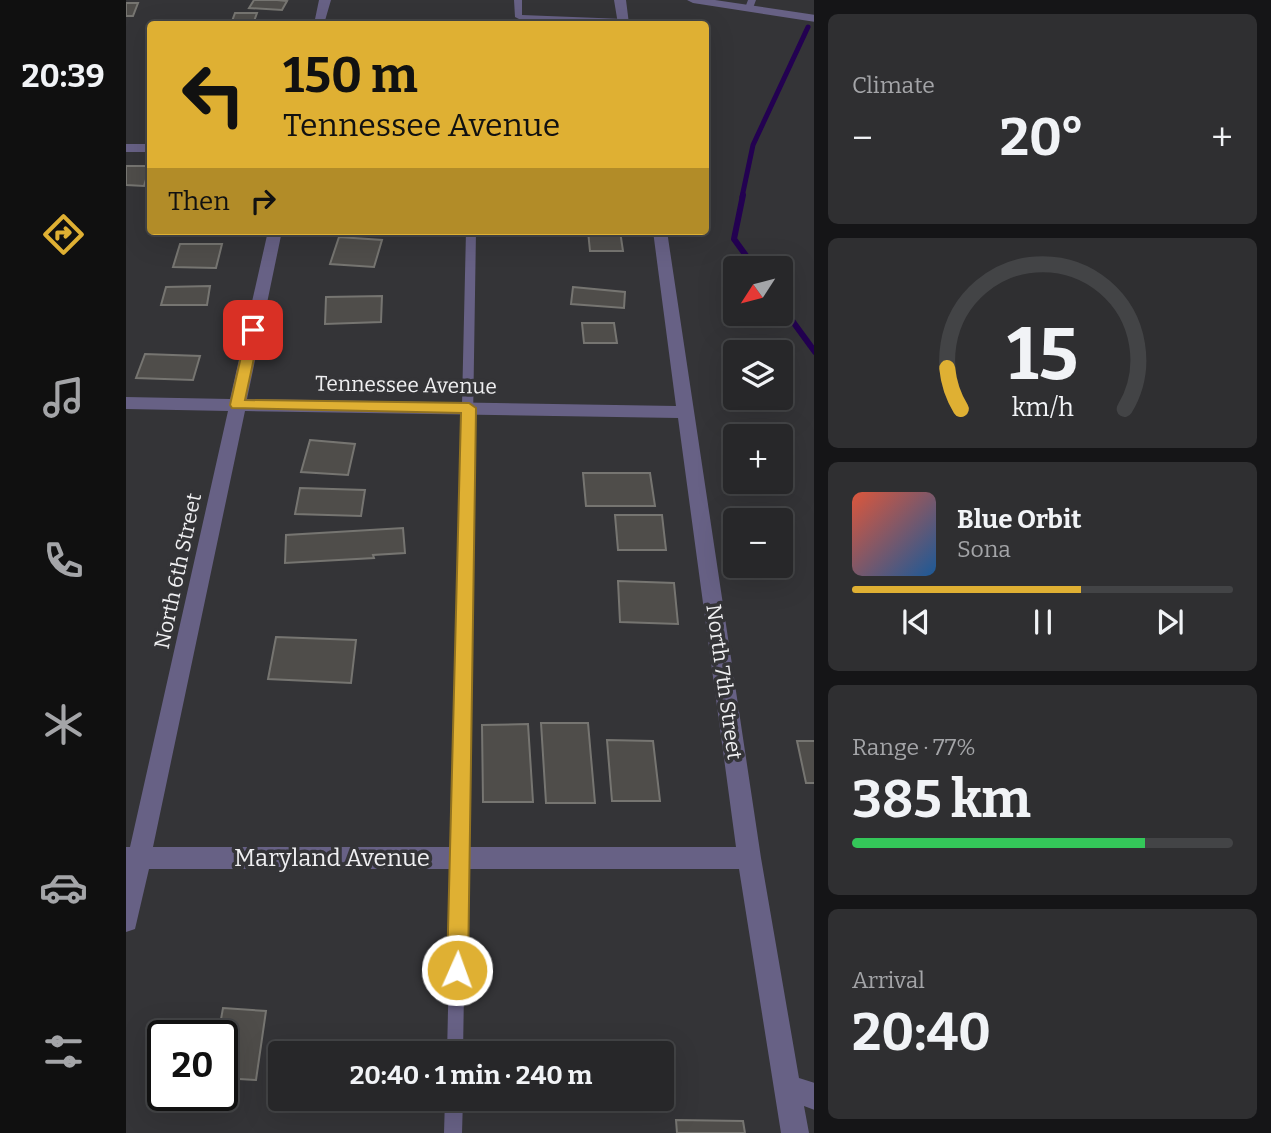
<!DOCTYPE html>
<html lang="en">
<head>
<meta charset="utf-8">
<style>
  body { margin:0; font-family:Bitter,serif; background:#2f2f31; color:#f1f3f6; height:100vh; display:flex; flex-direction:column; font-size:26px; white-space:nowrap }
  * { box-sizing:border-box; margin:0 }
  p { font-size:23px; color:#a4a5a8 }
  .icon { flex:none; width:38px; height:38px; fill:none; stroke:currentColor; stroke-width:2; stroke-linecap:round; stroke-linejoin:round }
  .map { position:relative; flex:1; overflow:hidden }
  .panel { display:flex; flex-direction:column; gap:14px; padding:14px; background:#151517; width:457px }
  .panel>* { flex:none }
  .guide { position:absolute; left:21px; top:21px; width:562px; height:214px; border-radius:7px; box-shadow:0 7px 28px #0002,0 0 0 2px #434446; background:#dfb033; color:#111; overflow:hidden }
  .needle { width:46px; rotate:234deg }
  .buttons { position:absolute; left:597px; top:256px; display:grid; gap:14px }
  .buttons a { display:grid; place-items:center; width:70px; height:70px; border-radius:7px; background:#272729; box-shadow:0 7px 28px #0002,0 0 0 2px #434446; font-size:35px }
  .speed { position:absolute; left:21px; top:1020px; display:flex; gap:14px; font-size:35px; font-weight:700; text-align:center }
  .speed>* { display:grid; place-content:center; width:91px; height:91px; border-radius:50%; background:#272729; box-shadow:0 7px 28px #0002,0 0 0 2px #434446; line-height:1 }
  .speed .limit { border:4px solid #111; border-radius:10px; background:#fff; color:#111 }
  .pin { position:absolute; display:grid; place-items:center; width:60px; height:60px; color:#fff; margin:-30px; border-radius:14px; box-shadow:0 4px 10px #0006 }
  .me { position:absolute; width:77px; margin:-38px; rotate:2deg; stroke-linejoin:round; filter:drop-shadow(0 0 5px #0008) }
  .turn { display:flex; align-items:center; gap:24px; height:147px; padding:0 21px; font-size:32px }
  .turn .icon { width:91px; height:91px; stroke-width:2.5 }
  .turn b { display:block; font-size:49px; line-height:60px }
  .then { display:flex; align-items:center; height:66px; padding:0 21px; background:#0003; gap:14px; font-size:26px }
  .big { font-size:52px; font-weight:700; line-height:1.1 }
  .panel .card { flex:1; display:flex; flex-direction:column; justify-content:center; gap:10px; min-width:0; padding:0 24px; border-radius:10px; background:#2f2f31 }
  .panel .dial { align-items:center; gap:0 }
  .dial svg { height:182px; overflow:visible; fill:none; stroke:#434446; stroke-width:7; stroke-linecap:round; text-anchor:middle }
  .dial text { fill:#f1f3f6; stroke:none }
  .song { display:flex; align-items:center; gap:21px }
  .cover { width:84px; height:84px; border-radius:10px; background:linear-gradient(135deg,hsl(10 70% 55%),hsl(210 70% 35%)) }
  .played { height:7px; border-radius:4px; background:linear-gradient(90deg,#dfb033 60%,#434446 60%) }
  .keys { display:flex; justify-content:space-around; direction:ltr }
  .heat { display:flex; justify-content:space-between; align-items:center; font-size:38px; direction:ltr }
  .charge { height:10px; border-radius:5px; background:linear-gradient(90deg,#34c759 77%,#434446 0) }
  .trip { position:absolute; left:142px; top:1041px; width:406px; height:70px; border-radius:7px; background:#272729; box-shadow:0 7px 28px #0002,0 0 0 2px #434446; font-weight:700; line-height:70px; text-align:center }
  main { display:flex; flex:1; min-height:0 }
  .dock { display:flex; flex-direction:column; width:126px; justify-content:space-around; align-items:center; background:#101010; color:#a4a5a8 }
  .dock .icon { width:49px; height:49px }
  .dock .selected { color:#dfb033 }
  .dock b { font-size:32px; color:#f1f3f6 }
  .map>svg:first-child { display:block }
</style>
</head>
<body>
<main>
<nav class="dock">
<b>20:39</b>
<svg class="icon selected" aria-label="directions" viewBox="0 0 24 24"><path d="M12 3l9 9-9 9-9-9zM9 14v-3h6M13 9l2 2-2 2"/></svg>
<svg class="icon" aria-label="music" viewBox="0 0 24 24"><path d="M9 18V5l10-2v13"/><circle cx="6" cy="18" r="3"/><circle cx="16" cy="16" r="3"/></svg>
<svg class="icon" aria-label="phone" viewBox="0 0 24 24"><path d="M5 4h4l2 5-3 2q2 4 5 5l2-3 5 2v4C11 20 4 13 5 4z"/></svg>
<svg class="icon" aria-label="climate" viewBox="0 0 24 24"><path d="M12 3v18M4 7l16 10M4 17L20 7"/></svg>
<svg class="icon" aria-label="car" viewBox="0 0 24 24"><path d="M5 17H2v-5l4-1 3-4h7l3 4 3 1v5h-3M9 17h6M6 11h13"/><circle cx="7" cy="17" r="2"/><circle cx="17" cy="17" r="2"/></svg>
<svg class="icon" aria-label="filters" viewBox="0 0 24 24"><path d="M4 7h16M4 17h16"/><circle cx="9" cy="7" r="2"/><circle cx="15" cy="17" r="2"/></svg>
</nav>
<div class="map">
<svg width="689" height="1133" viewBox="0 0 689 1133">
  <rect width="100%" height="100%" fill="#343437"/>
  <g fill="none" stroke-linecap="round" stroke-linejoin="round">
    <!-- stream-far1 -->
    <path stroke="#230151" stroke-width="5" d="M616,197L627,145L682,27"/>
    <!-- stream -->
    <path stroke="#230151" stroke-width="6" d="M617,195L608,239L629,268
      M654,304L689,352"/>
  </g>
  <!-- building -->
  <path fill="#4f4d4a" stroke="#767571" stroke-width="2" d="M128,0H151L161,1L156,10L123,8Z
    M0,3H12L7,16H0Z
    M109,13H131L127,24H105Z
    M0,166H24L18,186L0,185Z
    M462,231H494L497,251H464Z
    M213,237L256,240L248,267L204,264Z
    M54,244H96L90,268L47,267Z
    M84,286L81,305H35L40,287Z
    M447,287L499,292L498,308L445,304Z
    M256,296L255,322L199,324L200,297Z
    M456,323H488L491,343H458Z
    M19,354L74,356L67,380L10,378Z
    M184,440L229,444L222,475L175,472Z
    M457,473H524L529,506H460Z
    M174,488L239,490L235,516L169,514Z
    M489,515H536L540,550H492Z
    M277,528L279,553L247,555L248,558L159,563L160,535Z
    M492,581L548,583L552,624L494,622Z
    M150,637L230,640L225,683L142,679Z
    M415,723H462L469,803H420Z
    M402,724L407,802H357L356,725Z
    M481,740L527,741L534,801H486Z
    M671,741H689V783H680Z
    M97,1008L140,1011L130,1080L96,1078V1036H92Z
    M550,1120L617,1121L619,1133H551Z"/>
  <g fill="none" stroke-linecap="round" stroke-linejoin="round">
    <!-- service -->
    <path fill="#676185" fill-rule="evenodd" d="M388,0H396V15L498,19L502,21L498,23L393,19L389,17Z
      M622,0H630L627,8L623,10L619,8Z
      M340,231H350L337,1054H321Z
      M319,1099H337L336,1133H318Z"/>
    <!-- minor -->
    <path fill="#676185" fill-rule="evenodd" d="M193,0H205L198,24H188Z
      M488,0H500L503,24H492Z
      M0,144H24V152H0Z
      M142,231H156L121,399L550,406L527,231H541L635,858L673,1078L689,1083V1110L678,1106L683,1133H655L613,869H23L9,929L0,932V847H4L102,411L0,409V397L104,399ZM119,411L552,418L610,847H27Z"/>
    <!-- tertiary -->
    <path fill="#676185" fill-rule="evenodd" d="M561,0H589L689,15V22L567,3Z"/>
  </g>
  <!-- route -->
  <path fill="#dfb033" stroke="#917221" stroke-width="2" d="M127,326L134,330L119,400L343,403L350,408L342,970L339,977L331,980L324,977L321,970L335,413L106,408L104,405L121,330Z"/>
  <g text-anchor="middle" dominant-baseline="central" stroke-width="7" stroke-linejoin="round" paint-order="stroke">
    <!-- street labels -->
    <g font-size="21" fill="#efeff1" stroke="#343437">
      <text transform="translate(280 385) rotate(1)">Tennessee Avenue</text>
      <text transform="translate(52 571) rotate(-78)">North 6th Street</text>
      <text transform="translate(598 682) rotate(82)">North 7th Street</text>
    </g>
    <!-- near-street labels -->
    <g font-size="24" fill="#efeff1" stroke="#343437">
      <text x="206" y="858">Maryland Avenue</text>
    </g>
  </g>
</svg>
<div class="buttons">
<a><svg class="needle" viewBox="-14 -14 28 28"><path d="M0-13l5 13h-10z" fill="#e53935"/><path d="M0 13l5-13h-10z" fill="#a4a5a8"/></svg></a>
<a><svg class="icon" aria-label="layers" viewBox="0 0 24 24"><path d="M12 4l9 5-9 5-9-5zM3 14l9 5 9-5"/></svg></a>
<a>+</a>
<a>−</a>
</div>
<div class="speed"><div class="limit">20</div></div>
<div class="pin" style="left:127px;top:330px;background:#d93025"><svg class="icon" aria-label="arrive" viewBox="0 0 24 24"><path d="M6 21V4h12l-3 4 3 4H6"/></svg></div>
<svg class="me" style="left:331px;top:970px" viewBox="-20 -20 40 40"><circle r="17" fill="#dfb033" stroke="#fff" stroke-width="3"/><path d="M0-11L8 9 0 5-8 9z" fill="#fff"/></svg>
<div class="trip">20:40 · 1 min · 240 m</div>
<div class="guide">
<div class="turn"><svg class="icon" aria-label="left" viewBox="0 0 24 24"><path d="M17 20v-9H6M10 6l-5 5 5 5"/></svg><div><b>150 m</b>Tennessee Avenue</div></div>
<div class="then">Then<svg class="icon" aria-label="right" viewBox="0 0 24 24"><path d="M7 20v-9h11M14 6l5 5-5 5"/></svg></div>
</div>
</div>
<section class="panel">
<div class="card"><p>Climate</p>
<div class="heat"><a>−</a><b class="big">20°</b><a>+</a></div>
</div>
<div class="card dial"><svg viewBox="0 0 100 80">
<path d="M14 69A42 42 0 1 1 86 69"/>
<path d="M14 69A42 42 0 0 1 8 51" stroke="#dfb033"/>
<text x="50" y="56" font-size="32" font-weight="700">15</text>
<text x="50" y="72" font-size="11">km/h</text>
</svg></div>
<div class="card">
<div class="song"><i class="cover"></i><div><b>Blue Orbit</b><p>Sona</p></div></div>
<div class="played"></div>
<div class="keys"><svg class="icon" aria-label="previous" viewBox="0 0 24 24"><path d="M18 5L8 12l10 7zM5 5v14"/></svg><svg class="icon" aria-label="pause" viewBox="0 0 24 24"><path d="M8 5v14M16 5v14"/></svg><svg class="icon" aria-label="next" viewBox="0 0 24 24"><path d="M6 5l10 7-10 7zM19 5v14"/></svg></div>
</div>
<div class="card"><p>Range · 77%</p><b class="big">385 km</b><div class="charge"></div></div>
<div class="card"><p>Arrival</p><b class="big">20:40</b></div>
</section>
</main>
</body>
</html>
